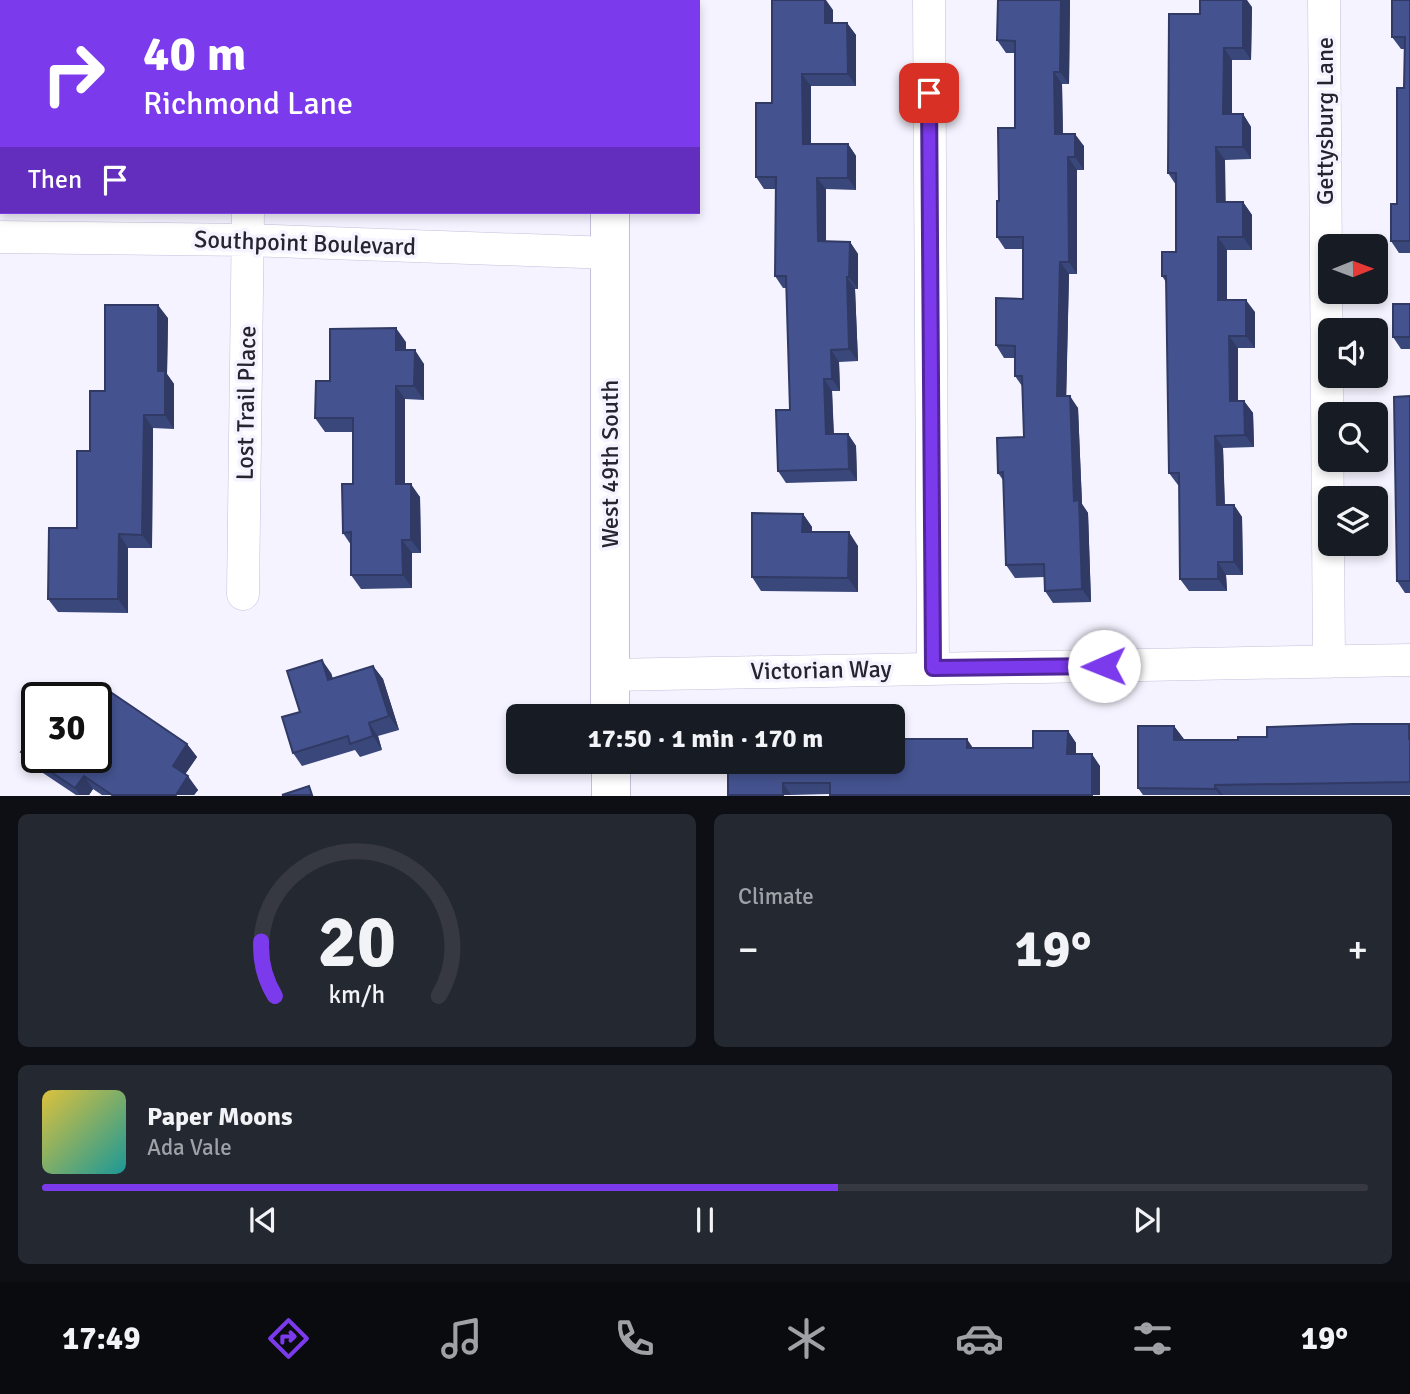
<!DOCTYPE html>
<html lang="en">
<head>
<meta charset="utf-8">
<style>
  body { margin:0; font-family:Signika,sans-serif; background:#242831; color:#f1f3f6; height:100vh; display:flex; flex-direction:column; font-size:26px; white-space:nowrap }
  * { box-sizing:border-box; margin:0 }
  p { font-size:23px; color:#9ea1a6 }
  .icon { flex:none; width:38px; height:38px; fill:none; stroke:currentColor; stroke-width:2; stroke-linecap:round; stroke-linejoin:round }
  .map { position:relative; height:796px; overflow:hidden }
  .details { display:flex; flex-direction:column; gap:18px; padding:18px; background:#0d0f14; flex:1 }
  .details>* { flex:none }
  .top-card { position:absolute; left:0px; top:0px; width:700px; height:214px; box-shadow:0 4px 10px #0003; background:#7c3aed; color:#fff; overflow:hidden }
  .needle { width:46px; rotate:89deg }
  .tools { position:absolute; left:1318px; top:234px; display:grid; gap:14px }
  .tools a { display:grid; place-items:center; width:70px; height:70px; border-radius:10px; background:#171b24; box-shadow:0 4px 10px #0003; font-size:35px }
  .speed { position:absolute; left:21px; top:682px; display:flex; gap:14px; font-size:35px; font-weight:700; text-align:center }
  .speed>* { display:grid; place-content:center; width:91px; height:91px; border-radius:50%; background:#171b24; box-shadow:0 4px 10px #0003; line-height:1 }
  .speed .limit { border:4px solid #111; border-radius:10px; background:#fff; color:#111 }
  .pin { position:absolute; display:grid; place-items:center; width:60px; height:60px; color:#fff; margin:-30px; border-radius:14px; box-shadow:0 4px 10px #0006 }
  .me { position:absolute; width:77px; margin:-38px; rotate:269deg; stroke-linejoin:round; filter:drop-shadow(0 0 5px #0008) }
  .turn { display:flex; align-items:center; gap:24px; height:147px; padding:0 28px; font-size:32px }
  .turn .icon { width:91px; height:91px; stroke-width:2.5 }
  .turn b { display:block; font-size:49px; line-height:60px }
  .then { display:flex; align-items:center; height:66px; padding:0 28px; background:#0003; gap:14px; font-size:26px }
  .big { font-size:52px; font-weight:800; line-height:1.1 }
  .details .card { flex:1; display:flex; flex-direction:column; justify-content:center; gap:10px; min-width:0; padding:0 24px; border-radius:10px; background:#242831 }
  .details .dial { align-items:center; gap:0 }
  .dial svg { height:182px; overflow:visible; fill:none; stroke:#363941; stroke-width:7; stroke-linecap:round; text-anchor:middle }
  .dial text { fill:#f1f3f6; stroke:none }
  .song { display:flex; align-items:center; gap:21px }
  .cover { width:84px; height:84px; border-radius:10px; background:linear-gradient(135deg,hsl(50 70% 55%),hsl(180 70% 35%)) }
  .played { height:7px; border-radius:4px; background:linear-gradient(90deg,#7c3aed 60%,#363941 60%) }
  .keys { display:flex; justify-content:space-around; direction:ltr }
  .heat { display:flex; justify-content:space-between; align-items:center; font-size:38px; direction:ltr }
  .details .tiles { flex:1; display:grid; gap:18px; grid-template-columns:1fr 1fr }
  .card:last-child { grid-column:span 2 }
  .trip { position:absolute; left:506px; top:704px; width:399px; height:70px; border-radius:10px; background:#171b24; box-shadow:0 4px 10px #0003; font-weight:800; line-height:70px; text-align:center }
  .tabs { display:flex; height:112px; justify-content:space-around; align-items:center; background:#090b0e; color:#9ea1a6 }
  .tabs .icon { width:49px; height:49px }
  .tabs .selected { color:#7c3aed }
  .tabs b { font-size:32px; color:#f1f3f6 }
  .map>svg:first-child { display:block }
</style>
</head>
<body>
<div class="map">
<svg width="1410" height="796" viewBox="0 0 1410 796">
  <rect width="100%" height="100%" fill="#f5f3ff"/>
  <g fill="none" stroke-linecap="round" stroke-linejoin="round">
    <!-- minor casing -->
    <g stroke="#c4bfdb" stroke-width="33">
      <path id="minor" d="M929,0L933,668
        M1324,0L1329,662
        M251,2V0
        M0,179H2
        M0,237L250,240L610,253
        M243,594L248,212
        M610,675L1410,660"/>
    </g>
    <!-- tertiary casing -->
    <g stroke="#c4bfdb" stroke-width="40">
      <path id="tertiary" d="M609,0V2
        M610,212V716
        M611,761V796"/>
    </g>
    <!-- minor -->
    <use href="#minor" stroke="#fff" stroke-width="32"/>
    <!-- tertiary -->
    <use href="#tertiary" stroke="#fff" stroke-width="38"/>
  </g>
  <!-- wall -->
  <path fill="#3a477b" d="M337,0H429V2H338Z
    M998,0H1070L1069,84H1062L1063,134L1084,146V170H1077V274H1069L1066,396L1078,408L1082,504L1088,513L1091,602L1053,603L1045,591L1044,577L1015,578L1006,565L1003,480L998,473L1024,437L1022,386L1015,376V358H1004L996,345L1023,299V249H1005L997,237L999,201L1015,128V53H1006L997,40Z
    M1410,0V253H1399L1391,241L1397,204L1404,88L1405,49H1401L1392,37Z
    M1252,7L1251,60H1232V114H1243L1251,127V159L1225,160V202H1243L1252,215V250H1227V300L1255,312V348H1238V401H1244L1253,413L1254,447L1223,448L1225,505H1234L1242,517L1243,575H1226L1227,591H1189L1180,579L1179,485H1178L1169,473L1166,282L1162,276L1176,252V185L1168,173L1200,14Z
    M833,10V23H847L856,35V86H811V144H848L856,156V190L826,189V242H850L858,254V289H855L858,361L839,362L840,391H832L834,434H848L856,446L857,481L786,483L778,471L790,410L787,288H783L775,276L776,189H764L756,177L772,103Z
    M1410,304V349H1401L1393,337Z
    M168,318L167,374L174,384V429L153,428L152,548H128V613L58,612L48,599L77,528L90,451L105,391Z
    M406,342V350L424,364V400L405,399V484L420,497L421,553H412V588L361,589L351,575V545L343,533L353,484V432H325L315,418L330,381Z
    M1410,396V593H1405L1397,581Z
    M803,514L812,527V532L858,546V592L761,591L752,577Z
    M373,666L383,679L399,730L378,736L382,750L360,757L355,750L302,766L293,753L300,712L331,673L333,679Z
    M99,712L187,744L197,757L185,774L198,790L194,795H102L93,789L89,795H76L31,765L21,752L37,758Z
    M1174,726L1184,740H1238L1267,737L1410,726V795H1143L1138,788Z
    M1068,731L1076,743V754L1100,766L830,794L791,795L728,761L973,748H1033Z"/>
  <!-- shaded-wall -->
  <path fill="#303a64" d="M160,0H169V2H160Z
    M419,0H429V2H419Z
    M825,0H826L833,10V35L825,23Z
    M1061,0H1070L1069,84L1060,72Z
    M1243,0H1247L1252,7L1251,60L1243,48Z
    M847,23L856,35V86L848,74Z
    M1224,48L1232,60V127L1223,114Z
    M1054,72L1062,84L1063,147L1055,134Z
    M802,74L811,86V156L803,144Z
    M1243,114L1251,127V159L1243,147Z
    M1075,134L1084,146V170L1075,157Z
    M848,144L856,156V190L848,178Z
    M1216,147L1225,160L1226,215L1217,202Z
    M1068,157L1077,170V274L1069,262Z
    M817,178L826,189V253L818,241Z
    M1243,202L1252,215V250L1243,237Z
    M1218,237L1227,250V312L1218,300Z
    M850,242L858,254V289L849,277Z
    M1060,262L1069,274L1066,408L1057,396Z
    M847,277L855,289L858,361L849,349Z
    M1246,300L1255,312V348L1246,336Z
    M158,305L168,318L167,374L174,384V429L165,415L158,371Z
    M396,328L406,342V364L396,350Z
    M1229,336L1238,348V413L1230,401Z
    M415,350L424,364V400L414,386Z
    M831,350L839,362L840,391L832,379Z
    M824,379L832,391L834,446L826,434Z
    M396,386L405,399V497L396,484Z
    M1070,396L1078,408L1082,504L1088,513L1091,602L1082,589L1074,501Z
    M1244,401L1253,413L1254,447L1245,435Z
    M144,415L153,428L152,548L142,535Z
    M848,434L856,446L857,481L849,469Z
    M1215,436L1223,448L1225,517L1217,505Z
    M411,484L420,497L421,553L411,540Z
    M1234,505L1242,517L1243,575L1234,562Z
    M803,514L812,527V545L802,532Z
    M849,532L858,546V592L848,578Z
    M119,534L128,548V613L118,599Z
    M402,540L412,553V588L403,575Z
    M1218,562L1226,575L1227,591L1218,579Z
    M322,660L331,673L338,694L328,680Z
    M373,666L383,679L399,730L389,716Z
    M369,723L378,736L382,750L373,736Z
    M1174,726L1184,739L1183,753L1174,740Z
    M1068,731L1076,743V765L1067,754Z
    M967,739L975,751L967,748Z
    M187,744L197,757L182,779L173,766Z
    M1092,754L1100,766V795H1092Z
    M84,776L93,789L89,795H80L75,788Z
    M188,776L198,790L194,795H176Z
    M783,783L791,795H783Z
    M1215,785L1223,795H1220L1215,789Z"/>
  <!-- building -->
  <path fill="#44538f" stroke="#303a64" stroke-width="2" d="M85,0H160V2H85Z
    M350,0H419V2H350Z
    M772,0H825V23H847L848,74H802L803,144H848V178H817L818,241L850,242L849,277H847L849,349L831,350L832,379H824L826,434H848L849,469L778,471L776,410H790L786,276H775L776,177H756V103H772Z
    M998,0H1061L1060,72H1054L1055,134H1075V157H1068L1069,262H1060L1057,396H1070L1074,501L1079,500L1082,589L1045,591L1044,564L1006,565L1003,472L998,473L997,438L1024,437L1022,376H1015V346L996,345V298L1023,299V237H997V201H999L998,128H1015V41L997,40Z
    M1200,0H1243V48H1224L1223,114H1243V147H1216L1217,202H1243V237H1218V300H1246V336H1229L1230,401H1244L1245,435L1215,436L1217,505H1234V562H1218V579H1180L1179,473H1169L1166,276H1162V252H1176V173H1168L1169,14H1200Z
    M1392,0H1410V241H1391V204H1397V88H1404L1405,37H1392Z
    M1393,304H1410V337H1393Z
    M105,305H158V371H165V415H144L142,535L119,534L118,599H48L49,528H77V451H90V391H105Z
    M396,328V350H415L414,386H396V484H411V540H402L403,575H351V532L343,533L342,484H353V418H315L316,381H330V329Z
    M1410,396V581H1397L1394,397Z
    M752,513L803,514L802,532H849L848,578L752,577Z
    M322,660L328,680L373,666L389,716L369,723L373,736L350,744L348,736L293,753L282,717L300,712L287,671Z
    M112,693L187,744L173,766L188,776L176,795H112L84,776L75,788L21,752L37,729V758H96V710L99,712Z
    M1353,724H1409V739H1410V782L1215,785V789L1138,788V726H1174V740H1238V737H1267V727Z
    M1033,731H1068L1067,754H1092V795H830V783H783V795H728V761H892V739H967V748H1033Z
    M309,786L312,795H282Z"/>
  <g fill="none" stroke-linecap="round" stroke-linejoin="round">
    <!-- route casing -->
    <g stroke="#51269a" stroke-width="18">
      <path id="route" d="M929,93L933,668L1104,666"/>
    </g>
    <!-- route -->
    <use href="#route" stroke="#7c3aed" stroke-width="12"/>
  </g>
  <g text-anchor="middle" dominant-baseline="central" stroke-width="7" stroke-linejoin="round" paint-order="stroke">
    <!-- street labels -->
    <g font-size="24" fill="#26242e" stroke="#f5f3ff">
      <text transform="translate(1325 121) rotate(-90)">Gettysburg Lane</text>
      <text transform="translate(305 243) rotate(2)">Southpoint Boulevard</text>
      <text transform="translate(246 403) rotate(-89)">Lost Trail Place</text>
      <text transform="translate(610 464) rotate(-90)">West 49th South</text>
      <text transform="translate(821 670) rotate(-1)">Victorian Way</text>
    </g>
  </g>
</svg>
<div class="tools">
<a><svg class="needle" viewBox="-14 -14 28 28"><path d="M0-13l5 13h-10z" fill="#e53935"/><path d="M0 13l5-13h-10z" fill="#9ea1a6"/></svg></a>
<a><svg class="icon" aria-label="sound" viewBox="0 0 24 24"><path d="M4 9h4l5-4v14l-5-4H4zM17 9q2 3 0 6"/></svg></a>
<a><svg class="icon" aria-label="search" viewBox="0 0 24 24"><circle cx="10" cy="10" r="6"/><path d="M15 15l6 6"/></svg></a>
<a><svg class="icon" aria-label="layers" viewBox="0 0 24 24"><path d="M12 4l9 5-9 5-9-5zM3 14l9 5 9-5"/></svg></a>
</div>
<div class="speed"><div class="limit">30</div></div>
<div class="pin" style="left:929px;top:93px;background:#d93025"><svg class="icon" aria-label="arrive" viewBox="0 0 24 24"><path d="M6 21V4h12l-3 4 3 4H6"/></svg></div>
<svg class="me" style="left:1104px;top:666px" viewBox="-20 -20 40 40"><circle r="19" fill="#fff"/><path d="M0-13L10 11 0 6-10 11z" fill="#7c3aed"/></svg>
<div class="trip">17:50 · 1 min · 170 m</div>
<div class="top-card">
<div class="turn"><svg class="icon" aria-label="right" viewBox="0 0 24 24"><path d="M7 20v-9h11M14 6l5 5-5 5"/></svg><div><b>40 m</b>Richmond Lane</div></div>
<div class="then">Then<svg class="icon" aria-label="arrive" viewBox="0 0 24 24"><path d="M6 21V4h12l-3 4 3 4H6"/></svg></div>
</div>
</div>
<section class="details">
<div class="tiles">
<div class="card dial"><svg viewBox="0 0 100 80">
<path d="M14 69A42 42 0 1 1 86 69"/>
<path d="M14 69A42 42 0 0 1 8 45" stroke="#7c3aed"/>
<text x="50" y="56" font-size="32" font-weight="700">20</text>
<text x="50" y="72" font-size="11">km/h</text>
</svg></div>
<div class="card"><p>Climate</p>
<div class="heat"><a>−</a><b class="big">19°</b><a>+</a></div>
</div>
<div class="card">
<div class="song"><i class="cover"></i><div><b>Paper Moons</b><p>Ada Vale</p></div></div>
<div class="played"></div>
<div class="keys"><svg class="icon" aria-label="previous" viewBox="0 0 24 24"><path d="M18 5L8 12l10 7zM5 5v14"/></svg><svg class="icon" aria-label="pause" viewBox="0 0 24 24"><path d="M8 5v14M16 5v14"/></svg><svg class="icon" aria-label="next" viewBox="0 0 24 24"><path d="M6 5l10 7-10 7zM19 5v14"/></svg></div>
</div>
</div>
</section>
<nav class="tabs">
<b>17:49</b>
<svg class="icon selected" aria-label="directions" viewBox="0 0 24 24"><path d="M12 3l9 9-9 9-9-9zM9 14v-3h6M13 9l2 2-2 2"/></svg>
<svg class="icon" aria-label="music" viewBox="0 0 24 24"><path d="M9 18V5l10-2v13"/><circle cx="6" cy="18" r="3"/><circle cx="16" cy="16" r="3"/></svg>
<svg class="icon" aria-label="phone" viewBox="0 0 24 24"><path d="M5 4h4l2 5-3 2q2 4 5 5l2-3 5 2v4C11 20 4 13 5 4z"/></svg>
<svg class="icon" aria-label="climate" viewBox="0 0 24 24"><path d="M12 3v18M4 7l16 10M4 17L20 7"/></svg>
<svg class="icon" aria-label="car" viewBox="0 0 24 24"><path d="M5 17H2v-5l4-1 3-4h7l3 4 3 1v5h-3M9 17h6M6 11h13"/><circle cx="7" cy="17" r="2"/><circle cx="17" cy="17" r="2"/></svg>
<svg class="icon" aria-label="filters" viewBox="0 0 24 24"><path d="M4 7h16M4 17h16"/><circle cx="9" cy="7" r="2"/><circle cx="15" cy="17" r="2"/></svg>
<b>19°</b>
</nav>
</body>
</html>
